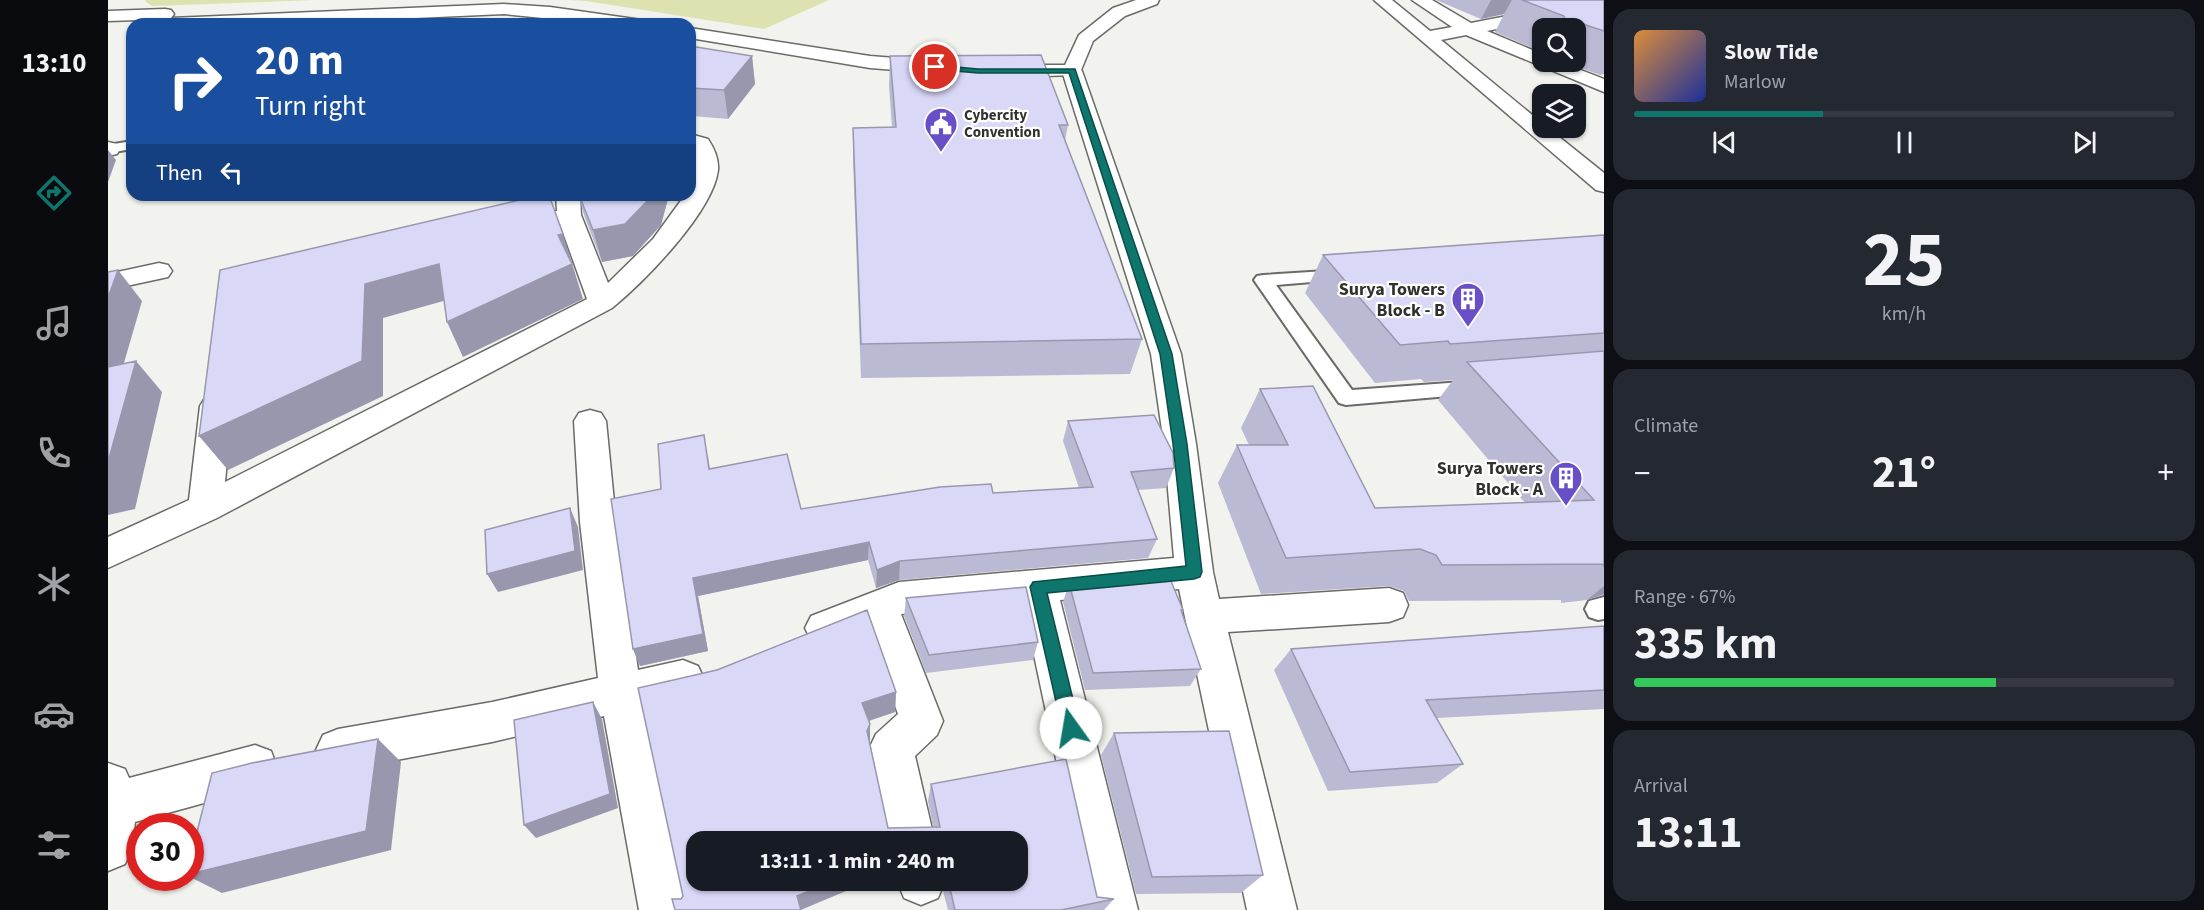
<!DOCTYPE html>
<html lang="en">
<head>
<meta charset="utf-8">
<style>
  body { margin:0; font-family:"Source Sans 3",sans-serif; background:#242831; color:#f1f3f6; height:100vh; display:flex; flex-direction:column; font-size:22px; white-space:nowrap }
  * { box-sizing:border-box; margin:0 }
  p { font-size:20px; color:#9ea1a6 }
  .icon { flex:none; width:33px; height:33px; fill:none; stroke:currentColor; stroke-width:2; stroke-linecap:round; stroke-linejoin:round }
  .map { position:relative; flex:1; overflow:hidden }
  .sheet { display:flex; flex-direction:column; gap:9px; padding:9px; background:#0d0f14; width:600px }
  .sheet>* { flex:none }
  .banner { position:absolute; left:18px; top:18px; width:570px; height:183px; border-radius:18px; box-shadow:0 2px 4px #0004; background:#1a4fa0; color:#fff; overflow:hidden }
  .controls { position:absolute; left:1424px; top:18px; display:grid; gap:12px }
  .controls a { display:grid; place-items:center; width:54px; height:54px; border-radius:12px; background:#171b24; box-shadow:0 2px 4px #0004; font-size:30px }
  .speed { position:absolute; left:18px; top:813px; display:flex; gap:12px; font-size:30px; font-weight:700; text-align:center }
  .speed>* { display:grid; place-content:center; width:78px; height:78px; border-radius:50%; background:#171b24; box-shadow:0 2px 4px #0004; line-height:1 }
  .speed .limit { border:9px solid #d22; background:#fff; color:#111 }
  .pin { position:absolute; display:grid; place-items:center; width:51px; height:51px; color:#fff; margin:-26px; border:3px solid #fff; border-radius:50%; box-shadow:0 2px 6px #0007 }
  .me { position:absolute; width:66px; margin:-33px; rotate:347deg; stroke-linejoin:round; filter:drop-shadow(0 0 4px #0008) }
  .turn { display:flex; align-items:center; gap:21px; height:126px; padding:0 30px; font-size:27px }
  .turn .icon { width:78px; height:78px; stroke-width:2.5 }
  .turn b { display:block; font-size:42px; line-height:51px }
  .then { display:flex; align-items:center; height:57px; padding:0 30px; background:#0003; gap:12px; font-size:22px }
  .big { font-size:45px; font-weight:700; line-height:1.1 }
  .sheet .card { flex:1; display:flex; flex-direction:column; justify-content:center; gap:9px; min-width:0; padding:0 21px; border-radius:18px; background:#242831 }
  .sheet .dial { align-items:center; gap:0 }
  .dial b { font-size:78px; line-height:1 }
  .song { display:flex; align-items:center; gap:18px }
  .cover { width:72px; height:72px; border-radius:9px; background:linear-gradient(135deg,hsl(30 70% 55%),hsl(230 70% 35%)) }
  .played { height:6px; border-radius:3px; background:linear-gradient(90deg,#0f766e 35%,#363941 35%) }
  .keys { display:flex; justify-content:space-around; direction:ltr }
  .heat { display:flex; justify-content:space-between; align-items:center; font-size:33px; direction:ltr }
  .charge { height:9px; border-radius:4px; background:linear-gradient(90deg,#34c759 67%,#363941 0) }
  .trip { position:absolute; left:578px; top:831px; width:342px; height:60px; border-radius:18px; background:#171b24; box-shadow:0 2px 4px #0004; font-weight:700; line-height:60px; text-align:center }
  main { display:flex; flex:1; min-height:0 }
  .menu { display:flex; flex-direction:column; width:108px; justify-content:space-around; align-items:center; background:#090b0e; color:#9ea1a6 }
  .menu .icon { width:42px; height:42px }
  .menu .active { color:#0f766e }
  .menu b { font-size:27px; color:#f1f3f6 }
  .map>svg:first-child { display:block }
</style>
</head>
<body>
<main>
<nav class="menu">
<b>13:10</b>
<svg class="icon active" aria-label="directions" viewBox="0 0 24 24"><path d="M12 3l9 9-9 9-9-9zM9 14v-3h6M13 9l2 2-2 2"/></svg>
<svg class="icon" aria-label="music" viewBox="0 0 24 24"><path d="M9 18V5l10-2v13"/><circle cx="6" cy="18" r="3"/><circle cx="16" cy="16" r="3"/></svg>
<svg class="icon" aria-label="phone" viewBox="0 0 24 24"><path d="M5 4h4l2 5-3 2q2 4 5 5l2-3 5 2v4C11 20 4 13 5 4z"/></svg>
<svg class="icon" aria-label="climate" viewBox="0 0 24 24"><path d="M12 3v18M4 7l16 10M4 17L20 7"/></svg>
<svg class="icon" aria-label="car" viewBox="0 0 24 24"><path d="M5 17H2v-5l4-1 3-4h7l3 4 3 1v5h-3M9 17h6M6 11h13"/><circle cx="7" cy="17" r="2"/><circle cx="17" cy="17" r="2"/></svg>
<svg class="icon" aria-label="filters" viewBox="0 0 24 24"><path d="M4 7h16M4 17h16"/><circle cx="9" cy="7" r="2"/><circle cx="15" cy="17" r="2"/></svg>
</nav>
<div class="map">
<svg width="1496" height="910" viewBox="0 0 1496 910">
  <rect width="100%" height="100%" fill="#f2f2ee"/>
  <!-- green -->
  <path fill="#dde2b0" d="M207,0L44,6L37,1L38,0Z
    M459,0H721L656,29L478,1Z"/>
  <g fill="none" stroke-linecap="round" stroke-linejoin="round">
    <!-- service casing -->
    <g stroke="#6a6a67" stroke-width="4">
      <path id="service" d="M24,141V149L0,153V145Z
        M1234,270L1240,271L1243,275L1240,279L1168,285L1244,390L1368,381L1375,383L1378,388L1375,393L1238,405L1231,403L1146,280L1149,276L1155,275Z
        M1496,597V619L1490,620L1481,617L1477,609L1481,601Z"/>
    </g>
    <!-- minor casing -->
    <g stroke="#6a6a67" stroke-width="3">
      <path id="minor" d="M1266,0H1284L1322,31L1344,27L1304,0H1324L1363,23L1440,8L1439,4L1443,0H1470L1468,4L1457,7L1452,16L1379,31L1434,54V62H1452L1496,79V92L1358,35L1333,40L1434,123V128H1440L1496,173V192L1488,190Z
        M964,65L971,67L974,71L1073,354L1088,444L1105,572L1111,599L1281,588L1295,593L1300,605L1295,617L1281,622L1120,632L1189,910H1139L1071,589L952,600L1030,910H980L915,603L793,614L835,721L829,735L807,756L827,842H780L761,749L768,734L790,714L760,628L717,645L703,640L697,628L703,616L791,582L1066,558L1056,444L1043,354L954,71L957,67Z
        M582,134L600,139C606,148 611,159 610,170C605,212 536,282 504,308L109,518L0,568V537L81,500L92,406L97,398L108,395L119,398L124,406L117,482L479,299L452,224L406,235L397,233L394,228L397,223L449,211L448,195H472L473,215L500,283L545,239L577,195H582C582,184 588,175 587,165C587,153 582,146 582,134Z
        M0,142L9,144L12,149L9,154L0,156Z
        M51,263L60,265L64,271L60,277L0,290V274Z
        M482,410L493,413L498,421L508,522L530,670L575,660L590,666L596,679L590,692L537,707L581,910H531L496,716L384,742L230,771L215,765L208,750L215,735L230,729L384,702L490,678L472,522L466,421L471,413Z
        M147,745L163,751L169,767L163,783L147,789L27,822L24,847L17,864L0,871V763L17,769L21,778Z
        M789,881V880L837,881L830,898L813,905L796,898Z"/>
    </g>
    <!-- tertiary casing -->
    <g stroke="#6a6a67" stroke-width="3">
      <path id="tertiary" d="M1028,0H1051L1049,4L1017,16L985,41L971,75L895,77L888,75L885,71L888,67L895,65H957L971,35L1005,8Z
        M396,4L442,7L527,19L533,20L536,24H494L396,14L174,24H26L30,20L0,21V11L57,9L63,10L66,14L63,18Z
        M582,28L762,56L825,61L832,63L835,67L832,71L825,73L762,68L582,38Z"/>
    </g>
    <!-- service -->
    <use href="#service" fill="#fff" fill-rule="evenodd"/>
    <!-- minor -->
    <use href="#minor" fill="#fff" fill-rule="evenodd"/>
    <!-- tertiary -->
    <use href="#tertiary" fill="#fff" fill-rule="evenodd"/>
  </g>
  <!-- wall -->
  <path fill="#bbbad4" d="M1328,0H1496V74L1492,75L1457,62H1467V28H1434V52L1387,32L1396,14L1373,19Z
    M582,46L644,56L647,84L620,119L584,116L582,124Z
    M782,56L960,125L957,141L1034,339L1022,374L753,378L745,160V128L784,127L781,86Z
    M470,195H561L553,225L525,256L494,262L477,218Z
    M1496,235V595L1479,600L1453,603V600L1301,601L1296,591L1281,586L1153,594L1110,483L1129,445H1141L1133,428L1152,389L1267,508L1417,503L1330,400L1345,380L1316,382L1313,379L1267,383L1197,293L1215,255Z
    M960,421L1066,468L1058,488L1030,490L1049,539L1040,558L791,580L768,588L760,560L590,596L600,651L532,666L525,649L553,489L600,455L602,469L693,509L885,493L971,488L955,441Z
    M961,583L1075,610L1074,613L1093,669L1082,686L977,690L955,602Z
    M798,598L930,642L925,660L818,673L796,616Z
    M759,610L788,692L787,712L761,721L762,724V742L780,828L825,827L820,801L823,784L958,759L989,897L1006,899L996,910H840L835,891L838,880H909V842H588V880H764L693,910H567L564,899H573L575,896L530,688L609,670Z
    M1496,626V709L1329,718L1355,764L1329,783L1220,791L1166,670L1183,649Z
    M1006,733L1155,875L1133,893L1028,894L993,755Z"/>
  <!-- shaded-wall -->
  <path fill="#9997ad" d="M1383,0H1404L1396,14L1373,19Z
    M644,56L647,84L620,119L616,90Z
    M582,102L584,116L582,124Z
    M0,150L8,160L0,182Z
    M545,195H561L553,225L525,256L494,262L485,230Z
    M455,234L475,299L355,357L339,322L450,235Z
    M331,264L346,298L275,318V396L120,470L91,436L257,284Z
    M10,270L34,301L4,404L0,400V298Z
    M28,361L54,392L27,509L0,515V462Z
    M462,508L470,527L475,570L390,592L379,574Z
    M761,542L760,560L590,596L600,651L532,666L525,649L585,578Z
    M792,561L791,580L768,588L769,570Z
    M1496,586V594L1479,600Z
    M788,692L787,712L754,723V703Z
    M485,702L494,719L510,808L428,838L416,825Z
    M762,724V743L759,731Z
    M270,739L293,762L283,850L114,893L82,877V874Z
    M728,880H764L692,910L689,896Z"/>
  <!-- building -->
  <path fill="#dad8f7" stroke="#9997ad" stroke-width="1.5" d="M1414,0H1496V31L1475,24L1458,22L1456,16Z
    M582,46L644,56L616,90L582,88Z
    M933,55L960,125H951L1034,339L753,344L745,128L788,127L782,56Z
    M433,195H441L455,234L450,235L464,264L339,322L331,264L257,284L254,361L91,436L112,270Z
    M471,195H545L517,224L485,230Z
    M1496,235V333L1342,344L1340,341L1292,345L1215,255Z
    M10,270L0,298V272Z
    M1496,351V567L1495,564L1334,565L1328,555L1312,549L1178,558L1129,445H1180L1152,389L1205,386L1267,508L1486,500L1359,362Z
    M28,361L0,462V367Z
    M1046,415L1065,453L1066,468L1023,472L1049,539L792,561L769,570L761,542L585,578L595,634L525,649L503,499L553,489L550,444L596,435L601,469L679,454L693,509L832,487L883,484L885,493L985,487L960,421Z
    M462,508L467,551L379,574L377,530Z
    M1060,574L1075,610H1073L1093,669L985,673L961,583Z
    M918,587L930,642L821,655L798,598Z
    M759,610L788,692L754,703L762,724L759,731L780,828L832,827L823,784L958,759L989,897L1006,899L953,910H847L840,880H909V842H831V839L824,842H588V880H728L689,896L693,910H567L564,899H573L575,896L530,688L609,670Z
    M1496,626V690L1318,700L1355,764L1242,772L1183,649Z
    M485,702L502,794L416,825L406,720Z
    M1121,731L1155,875L1044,877L1006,733Z
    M270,739L258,831L82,874V859L104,773L144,763Z"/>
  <!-- route -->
  <path fill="#0f766e" stroke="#0a4d48" stroke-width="1.5" d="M827,65L870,69H967L1064,354L1079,444L1094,572L1092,577L1086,579L939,593L972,728L969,734L963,737L956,734L954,728L922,587L925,582L1078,566L1065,444L1052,354L961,73H870L824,69V66Z"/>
  <!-- icons -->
  <defs>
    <g id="civic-pin" transform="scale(1.725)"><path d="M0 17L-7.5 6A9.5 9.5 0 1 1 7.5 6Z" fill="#684ec7" stroke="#fffffd"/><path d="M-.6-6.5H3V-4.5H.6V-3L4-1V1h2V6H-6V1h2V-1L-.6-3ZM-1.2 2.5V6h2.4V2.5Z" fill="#fff"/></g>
    <g id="building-pin" transform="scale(1.725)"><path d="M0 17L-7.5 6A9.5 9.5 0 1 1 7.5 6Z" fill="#684ec7" stroke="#fffffd"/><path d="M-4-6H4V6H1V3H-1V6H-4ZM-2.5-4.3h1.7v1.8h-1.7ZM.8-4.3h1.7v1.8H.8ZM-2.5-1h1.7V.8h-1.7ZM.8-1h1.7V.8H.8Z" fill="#fff"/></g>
  </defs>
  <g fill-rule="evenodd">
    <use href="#civic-pin" x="833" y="124"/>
    <use href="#building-pin" x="1360" y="299"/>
    <use href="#building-pin" x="1458" y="478"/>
  </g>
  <g text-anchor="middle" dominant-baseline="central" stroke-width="4.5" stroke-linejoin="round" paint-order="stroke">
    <!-- far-poi labels -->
    <g font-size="15" font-weight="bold" fill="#30312f" stroke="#fffffd" text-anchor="start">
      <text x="856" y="115">Cybercity<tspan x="856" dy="17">Convention</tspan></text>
    </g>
    <!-- poi labels -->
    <g font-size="18" font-weight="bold" fill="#30312f" stroke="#fffffd" text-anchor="end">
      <text x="1337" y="289">Surya Towers<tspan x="1337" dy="21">Block - B</tspan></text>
      <text x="1435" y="468">Surya Towers<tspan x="1435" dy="21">Block - A</tspan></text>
    </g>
  </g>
</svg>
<div class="controls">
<a><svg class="icon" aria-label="search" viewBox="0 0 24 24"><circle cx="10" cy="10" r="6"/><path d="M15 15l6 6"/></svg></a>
<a><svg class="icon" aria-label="layers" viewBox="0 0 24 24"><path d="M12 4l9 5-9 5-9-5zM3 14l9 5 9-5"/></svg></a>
</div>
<div class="speed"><div class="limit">30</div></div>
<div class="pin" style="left:827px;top:67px;background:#d93025"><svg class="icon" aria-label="arrive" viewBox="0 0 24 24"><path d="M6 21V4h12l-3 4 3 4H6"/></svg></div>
<svg class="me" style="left:963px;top:728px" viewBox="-20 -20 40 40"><circle r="19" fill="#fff"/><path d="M0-13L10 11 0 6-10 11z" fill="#0f766e"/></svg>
<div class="trip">13:11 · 1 min · 240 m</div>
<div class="banner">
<div class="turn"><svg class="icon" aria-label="right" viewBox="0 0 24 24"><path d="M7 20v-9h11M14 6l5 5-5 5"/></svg><div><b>20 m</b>Turn right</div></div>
<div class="then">Then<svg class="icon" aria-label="left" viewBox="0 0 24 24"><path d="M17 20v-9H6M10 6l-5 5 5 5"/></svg></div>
</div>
</div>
<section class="sheet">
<div class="card">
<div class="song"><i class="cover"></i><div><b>Slow Tide</b><p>Marlow</p></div></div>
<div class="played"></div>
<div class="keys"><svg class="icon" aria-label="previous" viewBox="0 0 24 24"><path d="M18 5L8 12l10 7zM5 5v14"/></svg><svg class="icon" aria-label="pause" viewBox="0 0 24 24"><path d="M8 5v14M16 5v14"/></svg><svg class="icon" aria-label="next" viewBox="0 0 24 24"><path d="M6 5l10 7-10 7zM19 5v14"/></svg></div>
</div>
<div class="card dial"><b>25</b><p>km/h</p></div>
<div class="card"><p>Climate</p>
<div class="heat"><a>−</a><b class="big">21°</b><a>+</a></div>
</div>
<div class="card"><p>Range · 67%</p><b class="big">335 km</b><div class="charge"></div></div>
<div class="card"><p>Arrival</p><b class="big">13:11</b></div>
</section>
</main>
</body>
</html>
